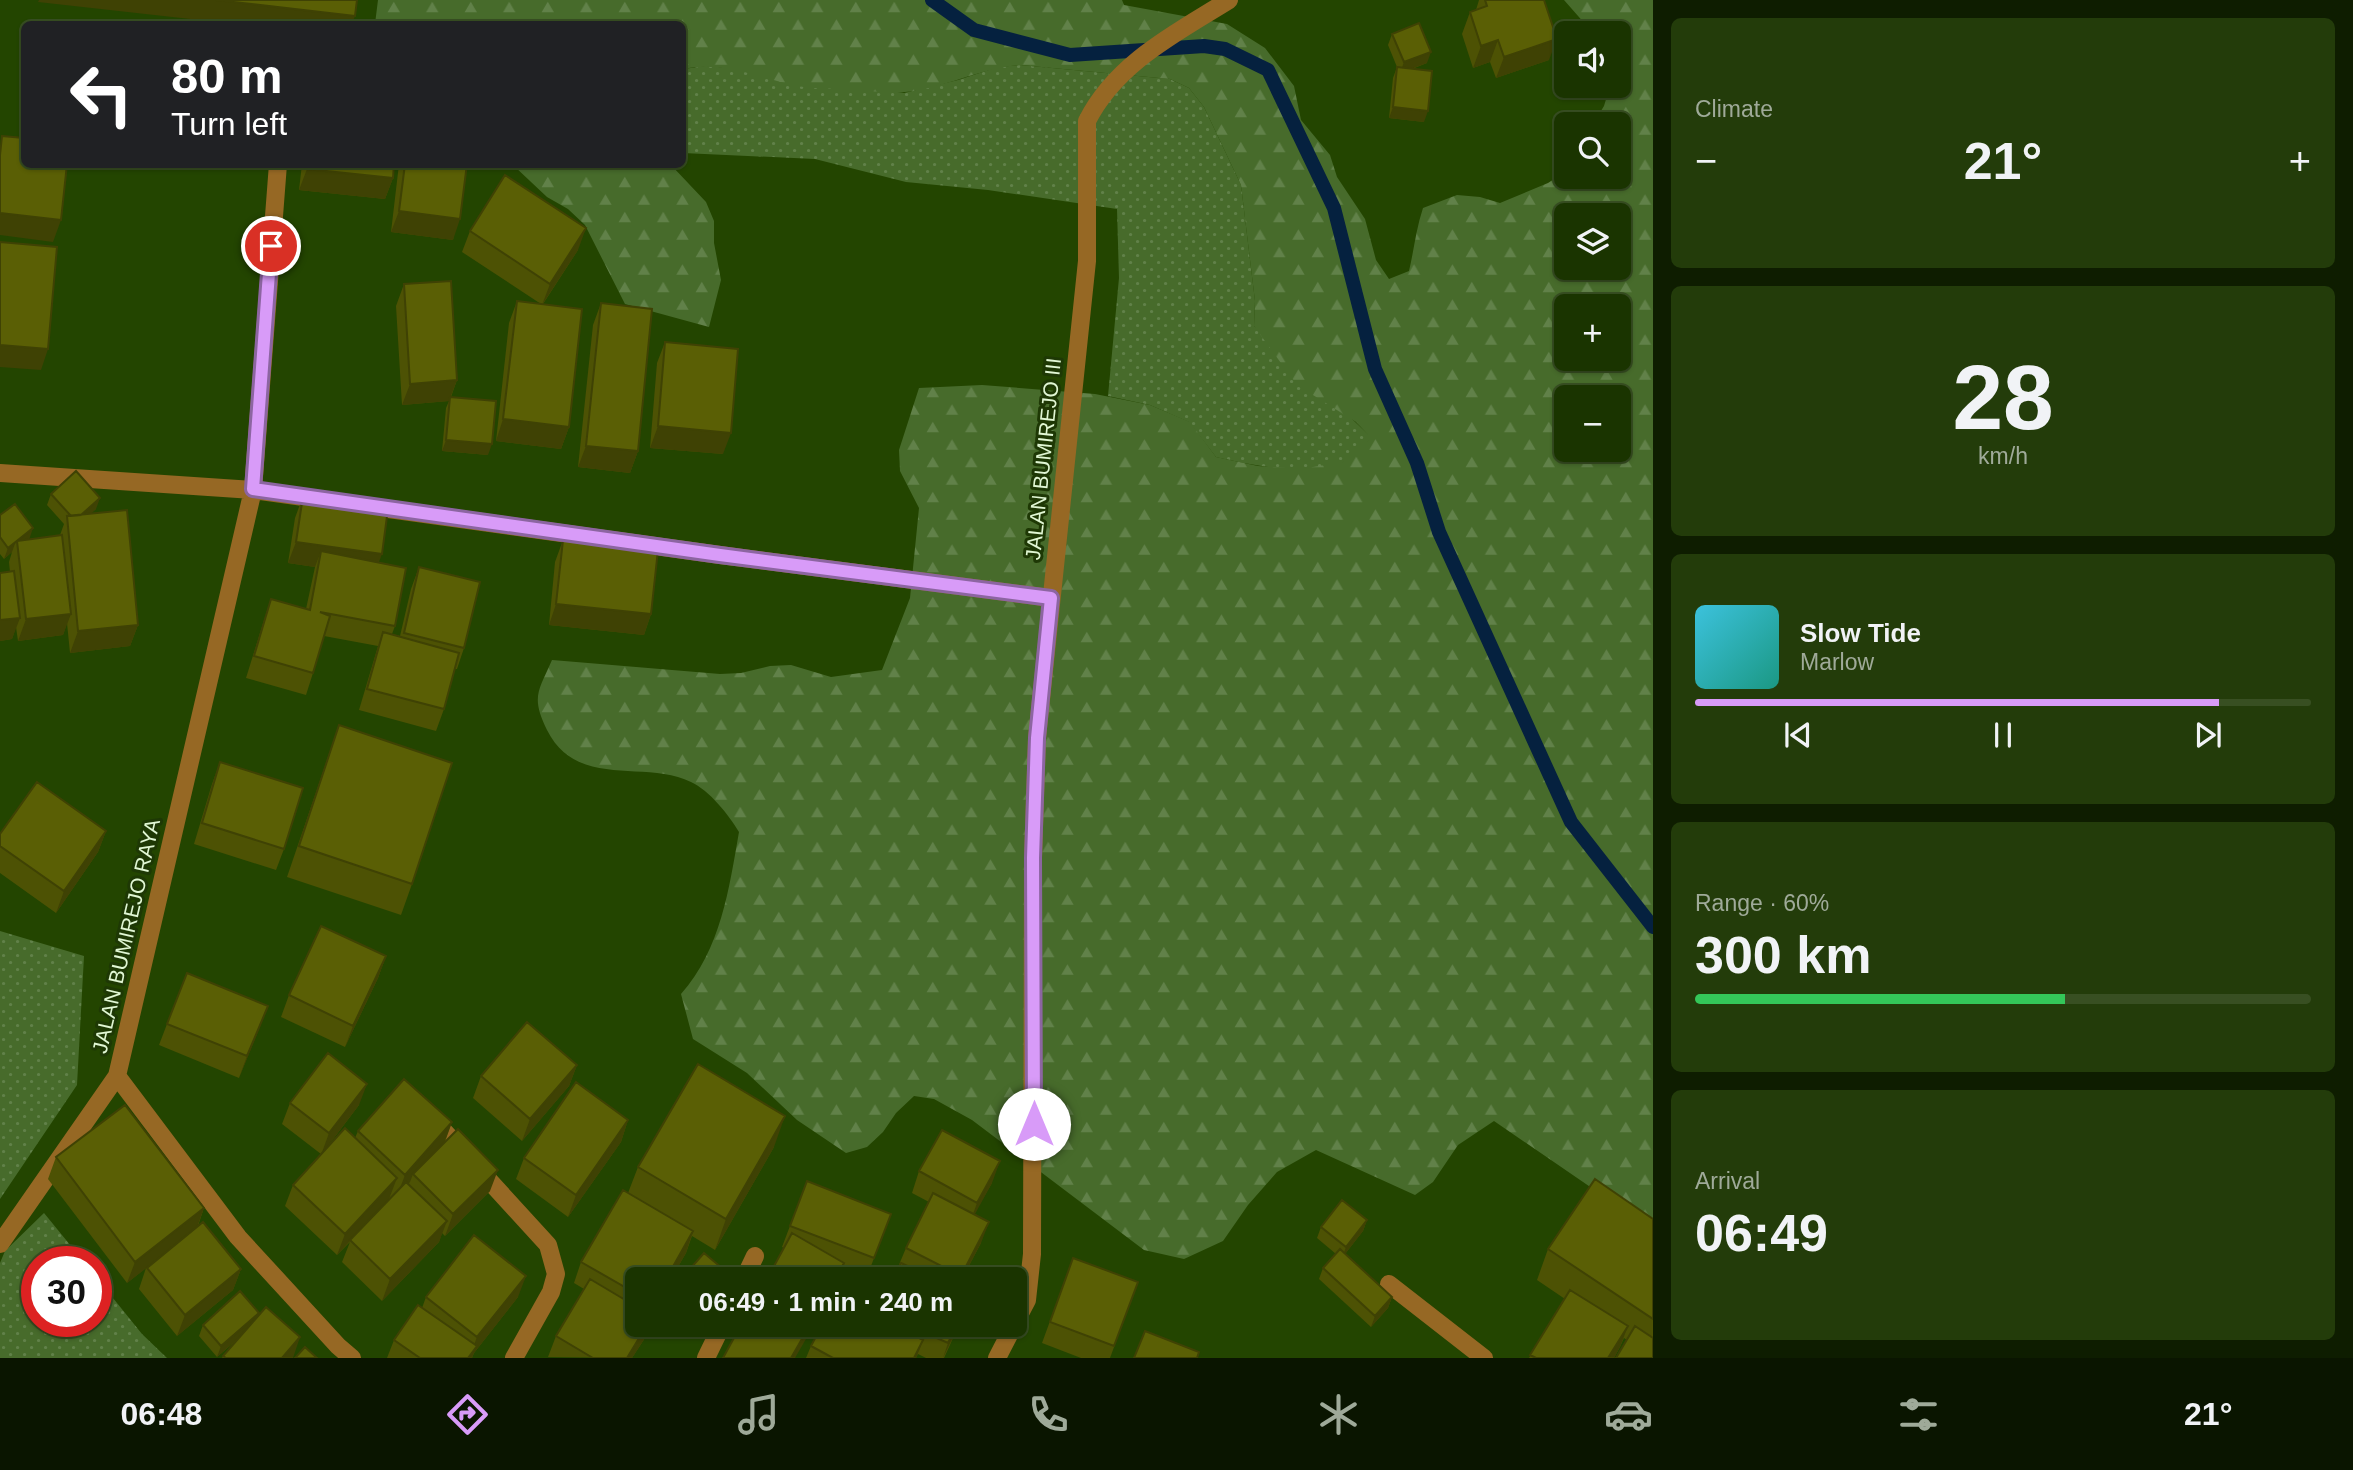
<!DOCTYPE html>
<html lang="en">
<head>
<meta charset="utf-8">
<style>
  body { margin:0; font-family:Arial,sans-serif; background:#233c0a; color:#f1f3f6; height:100vh; display:flex; flex-direction:column; font-size:26px; white-space:nowrap }
  * { box-sizing:border-box; margin:0 }
  p { font-size:23px; color:#9faa99 }
  .icon { flex:none; width:38px; height:38px; fill:none; stroke:currentColor; stroke-width:2; stroke-linecap:round; stroke-linejoin:round }
  .map { position:relative; flex:1; overflow:hidden }
  .drawer { display:flex; flex-direction:column; gap:18px; padding:18px; background:#0e1d00; width:700px }
  .drawer>* { flex:none }
  .guide { position:absolute; left:21px; top:21px; width:665px; height:147px; border-radius:10px; box-shadow:0 2px 5px #0004,0 0 0 2px #384f22; background:#202124; color:#fff; overflow:hidden }
  .fabs { position:absolute; left:1554px; top:21px; display:grid; gap:14px }
  .fabs a { display:grid; place-items:center; width:77px; height:77px; border-radius:10px; background:#1a3400; box-shadow:0 2px 5px #0004,0 0 0 2px #384f22; font-size:35px }
  .speed { position:absolute; left:21px; top:1246px; display:flex; gap:14px; font-size:35px; font-weight:700; text-align:center }
  .speed>* { display:grid; place-content:center; width:91px; height:91px; border-radius:50%; background:#1a3400; box-shadow:0 2px 5px #0004,0 0 0 2px #384f22; line-height:1 }
  .speed .limit { border:10px solid #d22; background:#fff; color:#111 }
  .pin { position:absolute; display:grid; place-items:center; width:60px; height:60px; color:#fff; margin:-30px; border:4px solid #fff; border-radius:50%; box-shadow:0 2px 7px #0007 }
  .me { position:absolute; width:77px; margin:-38px; rotate:0deg; stroke-linejoin:round; filter:drop-shadow(0 0 5px #0008) }
  .turn { display:flex; align-items:center; gap:24px; height:147px; padding:0 35px; font-size:32px }
  .turn .icon { width:91px; height:91px; stroke-width:2.5 }
  .turn b { display:block; font-size:49px; line-height:60px }
  .big { font-size:52px; font-weight:700; line-height:1.1 }
  .drawer .tile { flex:1; display:flex; flex-direction:column; justify-content:center; gap:10px; min-width:0; padding:0 24px; border-radius:10px; background:#233c0a }
  .drawer .dial { align-items:center; gap:0 }
  .dial b { font-size:91px; line-height:1 }
  .song { display:flex; align-items:center; gap:21px }
  .cover { width:84px; height:84px; border-radius:10px; background:linear-gradient(135deg,hsl(190 70% 55%),hsl(170 70% 35%)) }
  .played { height:7px; border-radius:4px; background:linear-gradient(90deg,#d89bf8 85%,#384f22 85%) }
  .keys { display:flex; justify-content:space-around; direction:ltr }
  .heat { display:flex; justify-content:space-between; align-items:center; font-size:38px; direction:ltr }
  .charge { height:10px; border-radius:5px; background:linear-gradient(90deg,#34c759 60%,#384f22 0) }
  .trip { position:absolute; left:625px; top:1267px; width:402px; height:70px; border-radius:10px; background:#1a3400; box-shadow:0 2px 5px #0004,0 0 0 2px #384f22; font-weight:700; line-height:70px; text-align:center }
  .tab-bar { display:flex; height:112px; justify-content:space-around; align-items:center; background:#0a1500; color:#9faa99 }
  .tab-bar .icon { width:49px; height:49px }
  .tab-bar .selected { color:#d89bf8 }
  .tab-bar b { font-size:32px; color:#f1f3f6 }
  main { display:flex; flex:1; min-height:0 }
  .map>svg:first-child { display:block }
</style>
</head>
<body>
<main>
<div class="map">
<svg width="1653" height="1358" viewBox="0 0 1653 1358">
  <defs>
    <pattern id="grass-dots" width="8" height="8" patternUnits="userSpaceOnUse" patternTransform="scale(1.75)"><rect width="8" height="8" fill="#476b2b"/><path d="M2 2h.1M6 6h.1" fill="none" stroke="#618149" stroke-width="1.8" stroke-linecap="round"/></pattern>
    <pattern id="forest-firs" width="22" height="20" patternUnits="userSpaceOnUse" patternTransform="scale(1.75)"><rect width="22" height="20" fill="#476b2b"/><path d="M5 1l3.5 6h-7zM16 11l3.5 6h-7z" fill="#618149"/></pattern>
  </defs>
  <rect width="100%" height="100%" fill="#234500"/>
  <!-- grass -->
  <path fill="url(#grass-dots)" d="M1020,65L1170,79L1189,88L1204,107L1241,185L1255,301L1254,326L1372,438C1363,445 1352,458 1342,463C1306,477 1252,465 1216,457L1189,422L1150,405L1108,396L1119,278L1117,209L988,190L906,182L815,159L683,153V69L706,66L729,68L904,93L958,80L998,67Z
    M0,931L84,956L77,1085L0,1199Z
    M44,1213L84,1262H37V1321H96V1277L142,1334L167,1358H0V1263L5,1251Z"/>
  <!-- forest -->
  <path fill="url(#forest-firs)" fill-rule="evenodd" d="M378,0H1122L1124,5L1227,24L1265,48L1294,86L1301,120L1330,155L1337,177L1365,219L1376,260L1389,279L1409,271C1414,250 1416,229 1423,208L1457,195L1480,197L1500,203L1548,183L1566,171V177H1619V124H1593L1604,106L1610,86H1619V33H1593L1564,0H1653V1230L1494,1121L1458,1145L1433,1182L1415,1195L1316,1150L1277,1172L1248,1205L1223,1241L1184,1259L1144,1250L972,1120L934,1099L914,1096L896,1113L883,1132L867,1147L846,1153L797,1120L747,1073L693,1039L681,994C721,949 729,889 739,832C729,815 709,790 691,782C645,759 577,790 547,730C531,697 538,692 552,660L720,674L741,673L770,666L791,665L831,677L882,670L910,598L919,508L900,471L899,450L919,388L982,385L1095,394L1150,405L1190,422L1216,457L1258,466L1301,469L1343,462L1371,438L1356,422L1297,385L1254,326L1255,301L1241,185L1204,107L1189,88L1170,79L1020,65C980,68 945,88 905,92C890,94 872,91 857,90C836,88 813,90 793,85C754,76 723,61 683,69L682,24H375ZM1566,215H1619V268H1566ZM1566,306H1619V359H1566ZM1566,397H1619V450H1566Z
    M513,165H671L706,202L714,221V243L721,280L709,327L625,304L585,225L568,209L547,197Z"/>
  <g fill="none" stroke-linecap="round" stroke-linejoin="round">
    <!-- stream -->
    <path stroke="#05213f" stroke-width="14" d="M932,0L974,30L1070,55L1204,46L1225,49L1268,70L1334,208L1375,369L1417,463L1439,532L1571,822L1653,927"/>
    <!-- street -->
    <path stroke="#966824" stroke-width="18" d="M278,164L253,490L325,500
      M0,473L253,490L117,1076L238,1237L338,1346L352,1358
      M367,506L720,555L1051,598
      M431,1117L548,1245L556,1274L551,1292L514,1358
      M0,1244L117,1076
      M744,1279L755,1256
      M1389,1284L1484,1358
      M1015,1323L1027,1300L1032,1254L1033,858L1037,738L1087,261V121C1116,63 1176,33 1229,0
      M706,1358L722,1325
      M997,1358L1014,1325"/>
  </g>
  <!-- wall -->
  <path fill="#4d5204" d="M1479,0H1544L1549,60L1496,78L1490,62L1473,68L1462,34L1470,12L1476,10Z
    M1392,34L1427,63L1412,69L1424,122L1389,118L1393,78L1397,67L1388,45Z
    M302,164H394L393,178L385,199L299,190Z
    M399,164H467L453,240L391,232Z
    M470,231L578,250L543,304L569,427L561,449L496,441L509,323L517,301L541,304L462,252Z
    M404,284L457,380L451,397L488,455L442,451L446,408L449,401L402,405L396,306Z
    M601,303L638,451L630,473L578,467L593,325Z
    M665,342L723,454L650,448L657,363Z
    M51,494L96,509L90,514L138,625L130,646L70,653L67,623L63,635L18,641L16,627L12,639L0,641V573L10,572L9,562L12,552L4,559L0,554V515L29,539L60,535L64,524L47,505Z
    M303,496L379,562L395,626L392,634L400,636L411,589L419,567L464,648L457,669H455L444,709L436,731L359,710L378,646L324,636L313,673L306,695L246,678L264,620L271,599L306,609L315,567L288,563L295,518Z
    M563,540L651,614L644,635L549,625L555,562Z
    M339,725L412,884L401,915L287,877Z
    M220,762L284,849L276,870L194,844L212,784Z
    M106,831L98,852L56,913L0,873V834Z
    M386,956L378,978L345,1047L281,1017L289,995Z
    M268,1006L239,1078L159,1045L167,1024Z
    M577,1065L569,1086L522,1141L473,1098L481,1076Z
    M290,1103L359,1105L325,1150L355,1138L358,1131L452,1122L445,1142L490,1191L445,1236L442,1233L439,1242L382,1301L342,1262L350,1242L337,1255L285,1206L293,1185L321,1154L282,1124Z
    M628,1120L621,1142L568,1217L516,1179L524,1158Z
    M774,1147L715,1250L692,1236L686,1253L671,1279H637V1325H650L645,1338L632,1358L548,1357L556,1336L584,1289L574,1283L581,1262L628,1193L638,1167Z
    M56,1157L204,1208L198,1226L241,1269L233,1290L177,1336L139,1289L146,1268L127,1283L48,1179Z
    M919,1171L992,1183L974,1214L981,1243L962,1279H893L906,1248L929,1202L912,1193Z
    M807,1181L891,1214L866,1279L842,1270L838,1279L782,1247Z
    M1653,1219V1358L1624,1338L1620,1347L1614,1358H1529L1565,1299L1537,1280L1548,1249Z
    M1367,1220L1363,1231L1345,1254L1392,1297L1388,1308L1371,1327L1319,1279L1323,1268L1336,1254L1317,1238L1321,1227Z
    M1073,1258L1138,1282L1110,1358H1081L1042,1343Z
    M426,1297H518L474,1353L472,1358H387L394,1340L422,1308Z
    M259,1313L258,1316L293,1358H222L237,1340L217,1357L199,1336L203,1325Z
    M822,1325H959L944,1358H926L918,1354L916,1358H806L811,1346Z"/>
  <!-- shaded-wall -->
  <path fill="#3f4204" d="M39,0H216L355,16L352,24H235L38,2Z
    M1557,39L1549,60L1496,78L1504,57Z
    M1498,40L1490,62L1473,68L1481,46Z
    M1431,52L1427,63L1400,73L1404,62Z
    M1393,107L1428,111L1424,122L1389,118Z
    M307,169L393,178L385,199L299,190Z
    M399,211L460,219L453,240L391,232Z
    M0,213L61,220L53,242L0,235Z
    M586,228L578,250L542,305L550,284Z
    M0,345L48,349L41,370L0,367Z
    M457,380L449,401L402,405L410,384Z
    M503,419L569,427L561,449L496,441Z
    M658,426L731,433L723,454L650,448Z
    M446,440L492,444L488,455L442,451Z
    M586,446L638,451L630,473L578,467Z
    M100,498L96,509L71,532L75,521Z
    M33,528L29,540L17,541Z
    M16,541L12,552L4,559L8,548Z
    M296,542L382,554L374,575L321,551L315,567L288,563Z
    M556,604L651,614L644,635L549,625Z
    M71,614L63,635L18,641L26,619Z
    M20,618L12,639L0,641V620Z
    M138,625L130,646L70,653L78,631Z
    M106,831L98,852L56,913L64,891Z
    M386,956L378,978L345,1047L353,1026Z
    M268,1006L260,1027L239,1078L247,1056Z
    M577,1065L569,1086L522,1141L530,1119Z
    M367,1084L359,1105L321,1155L329,1133Z
    M785,1116L774,1147L715,1250L726,1219Z
    M628,1120L621,1142L568,1217L576,1195Z
    M452,1122L444,1143L413,1174L410,1182L397,1196L405,1175Z
    M1000,1161L992,1183L969,1225L977,1203Z
    M498,1170L490,1191L445,1236L453,1214Z
    M397,1178L389,1199L337,1255L345,1234Z
    M204,1208L196,1230L127,1283L135,1262Z
    M1367,1220L1363,1231L1342,1258L1346,1247Z
    M447,1221L439,1242L382,1301L390,1279Z
    M989,1222L981,1243L962,1279H960Z
    M693,1231L686,1253L671,1279H666Z
    M844,1263L838,1279H835Z
    M241,1269L233,1290L177,1336L185,1315Z
    M526,1276L518,1297L474,1353L472,1358H468L471,1353L477,1337Z
    M1392,1297L1388,1308L1371,1327L1375,1316Z
    M259,1313L255,1324L217,1357L221,1346Z
    M647,1325H650L645,1338L632,1358H627Z
    M810,1325H814L795,1358H791Z
    M957,1325H959L943,1358L948,1343Z
    M1628,1326L1620,1347L1614,1358H1608Z
    M300,1337L293,1358H282Z
    M923,1340L916,1358H914Z"/>
  <!-- building -->
  <path fill="#5a5f05" stroke="#3f4204" stroke-width="2" d="M216,0H357L355,16Z
    M1485,0H1544L1557,39L1504,57L1498,40L1481,46L1470,12L1487,6Z
    M1419,23L1431,52L1404,62L1392,34Z
    M1397,67L1432,71L1428,111L1393,107Z
    M2,136L24,138V164H67L61,220L0,213V155Z
    M307,164H394L393,178L307,169Z
    M405,164H467L460,219L399,211Z
    M505,175L586,228L550,284L470,231Z
    M0,242L57,247L48,349L0,345Z
    M451,281L457,380L410,384L404,284Z
    M517,301L582,309L569,427L503,419Z
    M601,303L652,309L638,451L586,446Z
    M665,342L738,349L731,433L658,426Z
    M450,397L496,401L492,444L446,440Z
    M76,471L100,498L81,515L71,516L51,494Z
    M303,496L388,509L382,554L296,542Z
    M15,504L33,528L8,548L0,537V515Z
    M127,510L138,625L78,631L67,516Z
    M62,535L71,614L26,619L17,541Z
    M563,540L658,550L651,614L556,604Z
    M321,551L406,568L395,626L320,612L330,616L313,673L254,656L271,599L310,610Z
    M419,567L480,582L464,648L404,633Z
    M14,571L20,618L0,620V573Z
    M383,632L459,653L444,709L367,689Z
    M339,725L452,763L412,884L299,846Z
    M220,762L303,788L284,849L202,823Z
    M37,782L106,831L64,891L0,846V834Z
    M321,926L386,956L353,1026L289,995Z
    M187,973L268,1006L247,1056L167,1024Z
    M527,1022L577,1065L530,1119L481,1076Z
    M328,1053L367,1084L329,1133L290,1103Z
    M698,1064L785,1116L726,1219L638,1167Z
    M404,1079L452,1122L405,1175L358,1131Z
    M576,1082L628,1120L576,1195L524,1158Z
    M125,1105L204,1208L135,1262L56,1157Z
    M345,1128L397,1178L345,1234L293,1185Z
    M458,1129L498,1170L453,1214L413,1174Z
    M942,1130L1000,1161L977,1203L919,1171Z
    M1595,1179L1653,1219V1319L1548,1249Z
    M807,1181L891,1214L874,1258L790,1226Z
    M406,1182L447,1221L390,1279L350,1240Z
    M623,1190L693,1231L666,1279H637V1294L581,1262Z
    M933,1193L989,1222L961,1276L906,1248Z
    M1342,1200L1367,1220L1346,1247L1321,1227Z
    M203,1222L241,1269L185,1315L147,1268Z
    M792,1233L844,1263L835,1279H767Z
    M474,1235L526,1276L477,1337L426,1297Z
    M1340,1249L1392,1297L1375,1316L1323,1268Z
    M704,1253L735,1279H684L682,1278Z
    M1073,1258L1138,1282L1114,1346L1050,1322Z
    M901,1263L935,1279H893Z
    M590,1279L637,1307V1325H647L627,1358H593L556,1336Z
    M1570,1290L1628,1326L1608,1358H1536L1530,1355Z
    M240,1291L259,1313L221,1346L203,1325Z
    M418,1305L477,1346L468,1358H420L394,1340Z
    M266,1307L300,1337L282,1358H226L223,1356Z
    M741,1325H810L791,1358H723Z
    M822,1325H895L923,1340L914,1358H833L811,1346Z
    M907,1325H957L948,1343Z
    M1635,1326L1653,1338V1358H1616Z
    M1145,1331L1199,1352L1197,1358H1134Z
    M305,1347L317,1358H295Z"/>
  <g fill="none" stroke-linecap="round" stroke-linejoin="round">
    <!-- route casing -->
    <g stroke="#8c65a1" stroke-width="18">
      <path id="route" d="M271,246L253,489L720,555L1051,598L1037,738L1033,858L1034,1124"/>
    </g>
    <!-- route -->
    <use href="#route" stroke="#d89bf8" stroke-width="12"/>
  </g>
  <g text-anchor="middle" dominant-baseline="central" stroke-width="6" stroke-linejoin="round" paint-order="stroke">
    <!-- street labels -->
    <g font-size="21" fill="#e1f7d4" stroke="#1e3805">
      <text transform="translate(1043 459) rotate(-84)">JALAN BUMIREJO III</text>
      <text transform="translate(126 936) rotate(-77)">JALAN BUMIREJO RAYA</text>
    </g>
  </g>
</svg>
<div class="fabs">
<a><svg class="icon" aria-label="sound" viewBox="0 0 24 24"><path d="M4 9h4l5-4v14l-5-4H4zM17 9q2 3 0 6"/></svg></a>
<a><svg class="icon" aria-label="search" viewBox="0 0 24 24"><circle cx="10" cy="10" r="6"/><path d="M15 15l6 6"/></svg></a>
<a><svg class="icon" aria-label="layers" viewBox="0 0 24 24"><path d="M12 4l9 5-9 5-9-5zM3 14l9 5 9-5"/></svg></a>
<a>+</a>
<a>−</a>
</div>
<div class="speed"><div class="limit">30</div></div>
<div class="pin" style="left:271px;top:246px;background:#d93025"><svg class="icon" aria-label="arrive" viewBox="0 0 24 24"><path d="M6 21V4h12l-3 4 3 4H6"/></svg></div>
<svg class="me" style="left:1034px;top:1124px" viewBox="-20 -20 40 40"><circle r="19" fill="#fff"/><path d="M0-13L10 11 0 6-10 11z" fill="#d89bf8"/></svg>
<div class="trip">06:49 · 1 min · 240 m</div>
<div class="guide">
<div class="turn"><svg class="icon" aria-label="left" viewBox="0 0 24 24"><path d="M17 20v-9H6M10 6l-5 5 5 5"/></svg><div><b>80 m</b>Turn left</div></div>
</div>
</div>
<section class="drawer">
<div class="tile"><p>Climate</p>
<div class="heat"><a>−</a><b class="big">21°</b><a>+</a></div>
</div>
<div class="tile dial"><b>28</b><p>km/h</p></div>
<div class="tile">
<div class="song"><i class="cover"></i><div><b>Slow Tide</b><p>Marlow</p></div></div>
<div class="played"></div>
<div class="keys"><svg class="icon" aria-label="previous" viewBox="0 0 24 24"><path d="M18 5L8 12l10 7zM5 5v14"/></svg><svg class="icon" aria-label="pause" viewBox="0 0 24 24"><path d="M8 5v14M16 5v14"/></svg><svg class="icon" aria-label="next" viewBox="0 0 24 24"><path d="M6 5l10 7-10 7zM19 5v14"/></svg></div>
</div>
<div class="tile"><p>Range · 60%</p><b class="big">300 km</b><div class="charge"></div></div>
<div class="tile"><p>Arrival</p><b class="big">06:49</b></div>
</section>
</main>
<nav class="tab-bar">
<b>06:48</b>
<svg class="icon selected" aria-label="directions" viewBox="0 0 24 24"><path d="M12 3l9 9-9 9-9-9zM9 14v-3h6M13 9l2 2-2 2"/></svg>
<svg class="icon" aria-label="music" viewBox="0 0 24 24"><path d="M9 18V5l10-2v13"/><circle cx="6" cy="18" r="3"/><circle cx="16" cy="16" r="3"/></svg>
<svg class="icon" aria-label="phone" viewBox="0 0 24 24"><path d="M5 4h4l2 5-3 2q2 4 5 5l2-3 5 2v4C11 20 4 13 5 4z"/></svg>
<svg class="icon" aria-label="climate" viewBox="0 0 24 24"><path d="M12 3v18M4 7l16 10M4 17L20 7"/></svg>
<svg class="icon" aria-label="car" viewBox="0 0 24 24"><path d="M5 17H2v-5l4-1 3-4h7l3 4 3 1v5h-3M9 17h6M6 11h13"/><circle cx="7" cy="17" r="2"/><circle cx="17" cy="17" r="2"/></svg>
<svg class="icon" aria-label="filters" viewBox="0 0 24 24"><path d="M4 7h16M4 17h16"/><circle cx="9" cy="7" r="2"/><circle cx="15" cy="17" r="2"/></svg>
<b>21°</b>
</nav>
</body>
</html>
